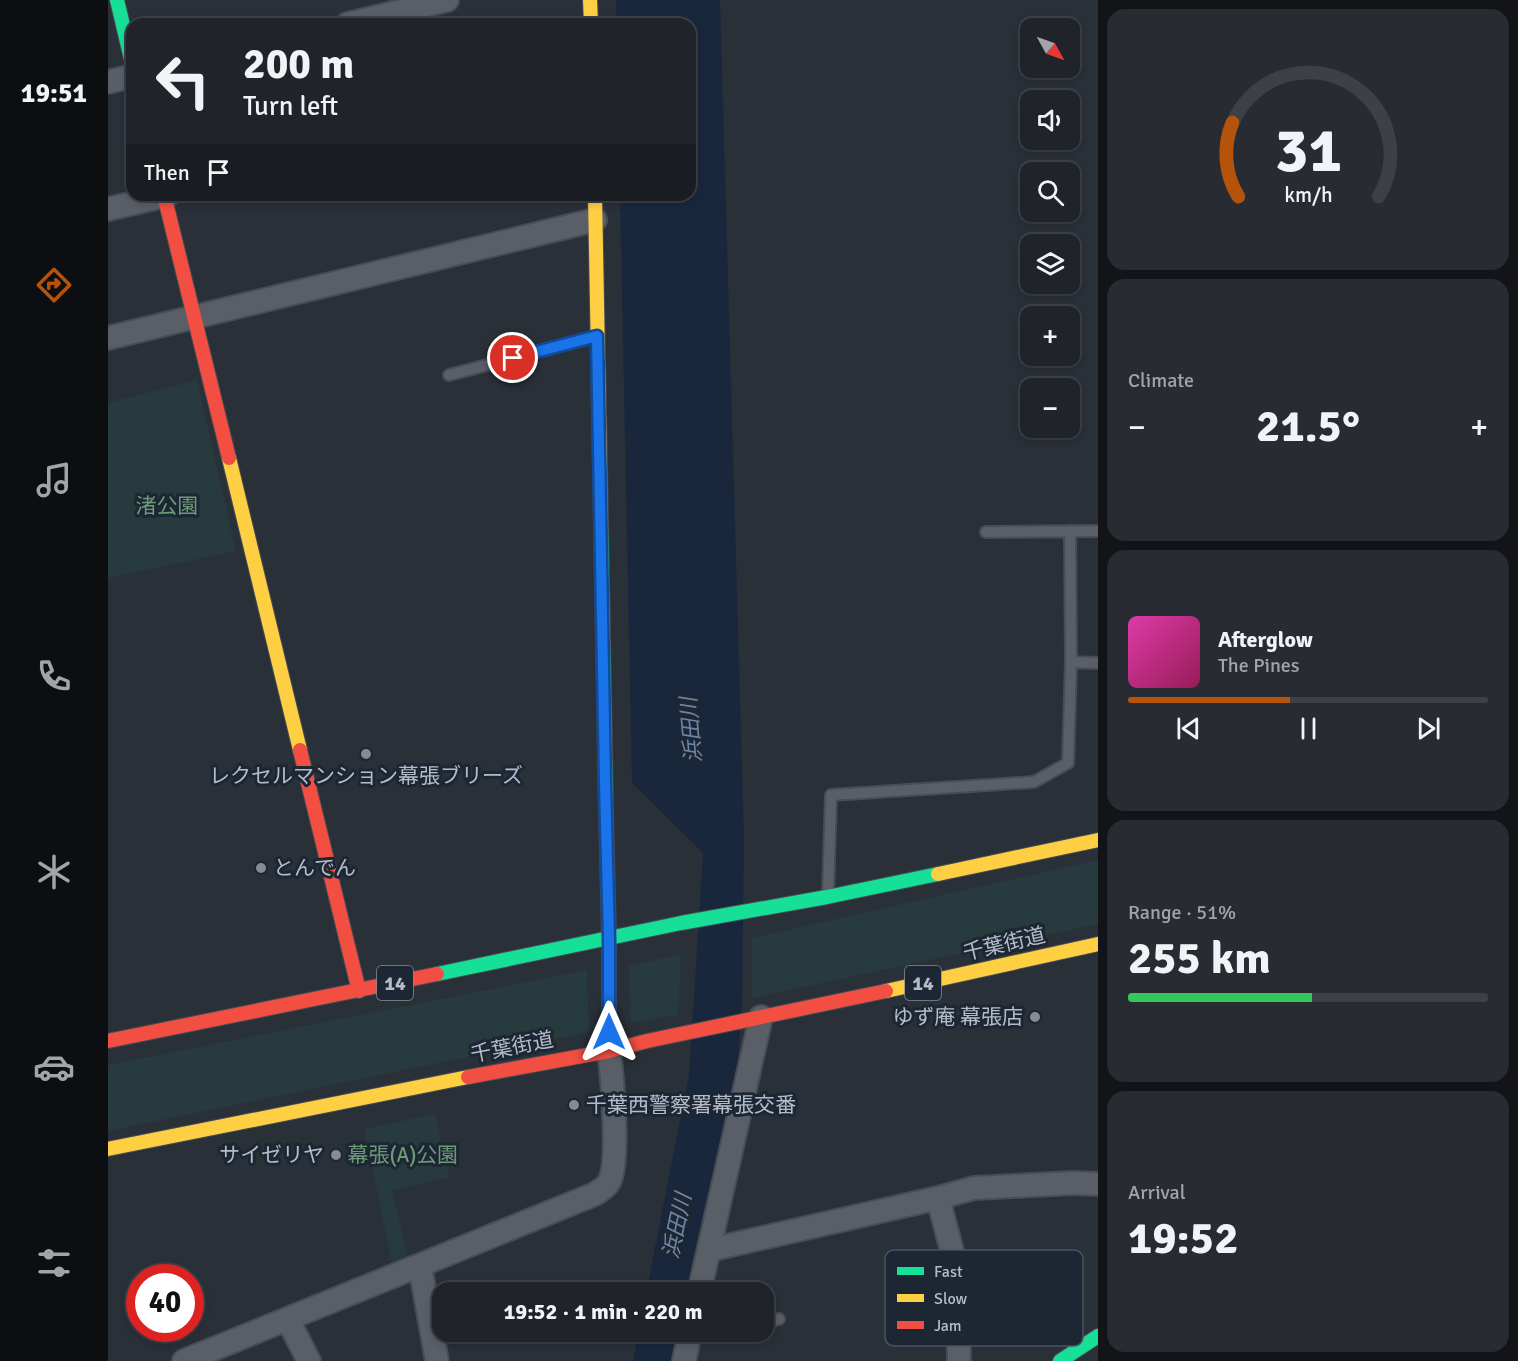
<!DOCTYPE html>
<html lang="en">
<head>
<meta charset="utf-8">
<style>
  body { margin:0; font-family:Signika,"Noto Sans JP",sans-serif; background:#282c32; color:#f1f3f6; height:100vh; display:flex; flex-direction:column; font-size:22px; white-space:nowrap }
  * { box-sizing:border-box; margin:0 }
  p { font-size:20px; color:#a2a4a8 }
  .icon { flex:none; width:33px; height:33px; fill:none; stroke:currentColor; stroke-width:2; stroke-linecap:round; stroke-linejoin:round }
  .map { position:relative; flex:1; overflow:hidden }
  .panel { display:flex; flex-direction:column; gap:9px; padding:9px; background:#121417; width:420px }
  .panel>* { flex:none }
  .hud { position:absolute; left:18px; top:18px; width:570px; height:183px; border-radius:18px; box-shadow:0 3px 9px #0003,0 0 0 2px #3d4147; background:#20242a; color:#f1f3f6; overflow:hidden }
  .needle { width:39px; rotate:130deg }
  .fabs { position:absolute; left:912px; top:18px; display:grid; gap:12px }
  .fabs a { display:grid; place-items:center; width:60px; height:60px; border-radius:12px; background:#20242a; box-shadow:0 3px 9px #0003,0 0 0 2px #3d4147; font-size:30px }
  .speed { position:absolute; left:18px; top:1264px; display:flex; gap:12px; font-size:30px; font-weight:700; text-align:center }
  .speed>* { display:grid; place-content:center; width:78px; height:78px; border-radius:50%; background:#20242a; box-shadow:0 3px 9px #0003,0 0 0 2px #3d4147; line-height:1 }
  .speed .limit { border:9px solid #d22; background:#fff; color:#111 }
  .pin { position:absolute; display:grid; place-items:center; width:51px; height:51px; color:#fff; margin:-26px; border:3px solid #fff; border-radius:50%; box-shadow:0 2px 6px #0007 }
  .me { position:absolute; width:66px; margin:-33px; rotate:0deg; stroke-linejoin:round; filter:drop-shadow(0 0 4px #0008) }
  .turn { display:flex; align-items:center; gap:21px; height:126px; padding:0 18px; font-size:27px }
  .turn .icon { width:78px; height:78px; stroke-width:2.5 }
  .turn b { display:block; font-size:42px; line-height:51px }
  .then { display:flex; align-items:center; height:57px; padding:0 18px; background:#0003; gap:12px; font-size:22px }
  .big { font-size:45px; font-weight:700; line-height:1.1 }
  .panel .tile { flex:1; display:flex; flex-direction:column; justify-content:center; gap:9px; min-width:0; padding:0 21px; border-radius:18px; background:#282c32 }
  .panel .dial { align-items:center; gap:0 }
  .dial svg { height:156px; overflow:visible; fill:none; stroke:#3d4147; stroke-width:7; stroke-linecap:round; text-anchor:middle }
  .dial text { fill:#f1f3f6; stroke:none }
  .song { display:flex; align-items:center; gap:18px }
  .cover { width:72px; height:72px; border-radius:9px; background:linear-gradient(135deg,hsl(320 70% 55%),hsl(330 70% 35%)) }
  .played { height:6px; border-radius:3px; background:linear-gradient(90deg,#b45309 45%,#3d4147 45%) }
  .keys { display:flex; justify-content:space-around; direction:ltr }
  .heat { display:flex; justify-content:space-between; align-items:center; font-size:33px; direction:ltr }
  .charge { height:9px; border-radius:4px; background:linear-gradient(90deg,#34c759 51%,#3d4147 0) }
  .trip { position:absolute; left:324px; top:1282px; width:342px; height:60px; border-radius:18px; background:#20242a; box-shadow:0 3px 9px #0003,0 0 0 2px #3d4147; font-weight:700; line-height:60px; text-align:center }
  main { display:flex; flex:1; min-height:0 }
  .tab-bar { display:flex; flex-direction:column; width:108px; justify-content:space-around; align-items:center; background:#0d0e11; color:#a2a4a8 }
  .tab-bar .icon { width:42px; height:42px }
  .tab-bar .active { color:#b45309 }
  .tab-bar b { font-size:27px; color:#f1f3f6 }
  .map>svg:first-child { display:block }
</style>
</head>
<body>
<main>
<nav class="tab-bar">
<b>19:51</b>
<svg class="icon active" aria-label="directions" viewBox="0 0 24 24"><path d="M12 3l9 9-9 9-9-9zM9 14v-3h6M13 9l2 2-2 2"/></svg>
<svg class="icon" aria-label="music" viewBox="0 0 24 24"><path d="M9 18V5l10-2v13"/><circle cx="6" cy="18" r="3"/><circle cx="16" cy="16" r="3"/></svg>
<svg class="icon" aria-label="phone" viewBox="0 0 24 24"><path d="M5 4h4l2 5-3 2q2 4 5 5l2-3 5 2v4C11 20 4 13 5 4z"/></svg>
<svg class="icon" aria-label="climate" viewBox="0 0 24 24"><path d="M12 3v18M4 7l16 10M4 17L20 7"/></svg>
<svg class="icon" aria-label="car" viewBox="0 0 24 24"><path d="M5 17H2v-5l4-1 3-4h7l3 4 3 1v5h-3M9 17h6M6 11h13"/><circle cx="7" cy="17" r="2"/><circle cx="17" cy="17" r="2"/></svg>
<svg class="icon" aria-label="filters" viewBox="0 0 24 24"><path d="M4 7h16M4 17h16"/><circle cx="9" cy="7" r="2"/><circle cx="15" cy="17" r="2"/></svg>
</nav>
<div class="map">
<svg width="990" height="1361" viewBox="0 0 990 1361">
  <rect width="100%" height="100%" fill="#2a3038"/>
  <!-- green -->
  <path fill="#273a3e" d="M89,380L128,551L0,578V403Z
    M990,860V924L644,998V938Z
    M573,954L570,1015L523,1023L521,966Z
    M479,970L481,1032L0,1131V1065Z
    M327,1114L341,1177L284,1191L300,1258L284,1262L256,1129Z"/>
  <!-- water -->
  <path fill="#19273c" d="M508,0H612L636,838L634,1005L630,1062L579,1293H538L581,1075L595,853L524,783L512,195H582V24H508Z
    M531,1332H571L564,1361H525Z"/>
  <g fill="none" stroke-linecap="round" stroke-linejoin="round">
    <!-- lane casing -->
    <g stroke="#484c55" stroke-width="14">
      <path id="lane" d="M341,375L486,337
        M962,531L963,662
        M878,532L990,531
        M720,893L723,795L926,782L960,763L963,662L990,663
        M656,1323L671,1319
        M581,1339L613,1332"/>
    </g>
    <!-- street casing -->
    <g stroke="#484c55" stroke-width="26">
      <path id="street" d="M240,24L339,0
        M0,82L24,76
        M0,209L60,195
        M0,338L487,220
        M830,1198L850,1274L851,1361
        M601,1250L830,1198L866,1188L965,1183L990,1184
        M312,1266L329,1361
        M591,1293L653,1017
        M180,1320L201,1361
        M76,1361L487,1194C492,1190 499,1187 501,1182C512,1163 504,1075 501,1051
        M576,1361L582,1332"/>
    </g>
    <!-- fast casing -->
    <g stroke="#484c55" stroke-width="16">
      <path id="fast" d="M9,0L24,63
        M492,465L498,809
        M329,974L573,923L719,897L830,874
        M952,1361L990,1336"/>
    </g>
    <!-- slow casing -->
    <g stroke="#484c55" stroke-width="16">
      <path id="slow" d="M482,0L483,24
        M487,195L492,465
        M121,458L192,750
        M830,874L990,840
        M778,991L990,944
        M0,1149L360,1077"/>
    </g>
    <!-- jam casing -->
    <g stroke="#484c55" stroke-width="16">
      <path id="jam" d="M56,195L121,458
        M192,750L251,991
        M498,809L501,939V1051
        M0,1041L329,974
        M360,1077L501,1051L539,1041L778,991"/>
    </g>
    <!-- lane -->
    <use href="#lane" stroke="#5a5e66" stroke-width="10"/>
    <!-- street -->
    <use href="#street" stroke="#5a5e66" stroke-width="22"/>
    <!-- fast -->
    <use href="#fast" stroke="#16e098" stroke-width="14"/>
    <!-- slow -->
    <use href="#slow" stroke="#ffcf43" stroke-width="14"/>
    <!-- jam -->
    <use href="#jam" stroke="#f24e42" stroke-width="14"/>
  </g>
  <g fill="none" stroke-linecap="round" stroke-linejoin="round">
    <!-- route casing -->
    <g stroke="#114b97" stroke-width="15">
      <path id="route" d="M405,358L489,336L497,782L501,939V1032"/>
    </g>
    <!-- route -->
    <use href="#route" stroke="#1a73e8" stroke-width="10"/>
  </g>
  <!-- markers -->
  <g fill="#848b96" stroke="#1d2633" stroke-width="2">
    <circle cx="258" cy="754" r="6"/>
    <circle cx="153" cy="868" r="6"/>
    <circle cx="927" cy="1017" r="6"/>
    <circle cx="466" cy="1105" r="6"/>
    <circle cx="228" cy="1155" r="6"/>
  </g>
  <g text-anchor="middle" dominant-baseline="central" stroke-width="6" stroke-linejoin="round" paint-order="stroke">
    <!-- shield labels -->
    <g fill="#1d2633" stroke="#878f9c" stroke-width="1.5">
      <rect x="269" y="966" width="36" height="34" rx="4.5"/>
      <rect x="797" y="966" width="36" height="34" rx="4.5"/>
    </g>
    <g font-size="20" font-weight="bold" fill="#b4bcc9">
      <text x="287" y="983">14</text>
      <text x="815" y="983">14</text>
    </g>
    <!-- park labels -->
    <g font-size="21" fill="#6b9a76" stroke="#1d2633">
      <text x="59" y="506">渚公園</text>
      <text x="295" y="1155">幕張(A)公園</text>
    </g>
    <!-- poi labels -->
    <g font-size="21" fill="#b4bcc9" stroke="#1d2633" text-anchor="start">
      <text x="258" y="776" text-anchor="middle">レクセルマンション幕張ブリーズ</text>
      <text x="165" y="868">とんでん</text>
      <text x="915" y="1017" text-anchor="end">ゆず庵 幕張店</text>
      <text x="478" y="1105">千葉西警察署幕張交番</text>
      <text x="216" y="1155" text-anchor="end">サイゼリヤ</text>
    </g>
    <!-- street labels -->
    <g font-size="21" fill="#b4bcc9" stroke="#1d2633">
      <text transform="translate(896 944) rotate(-13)">千葉街道</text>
      <text transform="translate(404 1047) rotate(-11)">千葉街道</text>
    </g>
    <!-- water labels -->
    <g font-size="22" font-style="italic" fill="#6d86a8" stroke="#1d2633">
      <text transform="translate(583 730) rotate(-95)">浜田川</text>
      <text transform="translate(569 1226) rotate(-78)">浜田川</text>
    </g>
  </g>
  <!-- legend -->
  <rect x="777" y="1250" width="198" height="96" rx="9" fill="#1d2633" stroke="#4a5360" stroke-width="1.5"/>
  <rect x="789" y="1267" width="27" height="8" fill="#16e098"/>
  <rect x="789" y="1294" width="27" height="8" fill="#ffcf43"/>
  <rect x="789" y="1321" width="27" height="8" fill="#f24e42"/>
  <g font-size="16" fill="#b4bcc9">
    <text x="826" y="1277">Fast</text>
    <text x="826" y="1304">Slow</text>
    <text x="826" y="1331">Jam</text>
  </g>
</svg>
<div class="fabs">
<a><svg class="needle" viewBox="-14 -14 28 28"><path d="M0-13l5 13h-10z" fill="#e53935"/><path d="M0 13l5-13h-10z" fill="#a2a4a8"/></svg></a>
<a><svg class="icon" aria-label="sound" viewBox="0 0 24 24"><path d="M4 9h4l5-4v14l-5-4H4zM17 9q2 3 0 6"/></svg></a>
<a><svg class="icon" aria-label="search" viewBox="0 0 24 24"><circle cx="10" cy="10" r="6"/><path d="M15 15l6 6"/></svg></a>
<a><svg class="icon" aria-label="layers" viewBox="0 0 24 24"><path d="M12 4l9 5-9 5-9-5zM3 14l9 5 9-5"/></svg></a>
<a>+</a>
<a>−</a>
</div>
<div class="speed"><div class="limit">40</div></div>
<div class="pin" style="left:405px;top:358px;background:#d93025"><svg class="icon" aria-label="arrive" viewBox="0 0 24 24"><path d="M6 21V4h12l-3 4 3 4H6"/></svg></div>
<svg class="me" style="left:501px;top:1032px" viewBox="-20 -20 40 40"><path d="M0-17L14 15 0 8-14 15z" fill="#1a73e8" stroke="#fff" stroke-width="4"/></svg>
<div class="trip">19:52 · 1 min · 220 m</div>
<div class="hud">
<div class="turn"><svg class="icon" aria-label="left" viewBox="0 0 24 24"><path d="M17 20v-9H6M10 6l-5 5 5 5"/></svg><div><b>200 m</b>Turn left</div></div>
<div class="then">Then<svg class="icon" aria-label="arrive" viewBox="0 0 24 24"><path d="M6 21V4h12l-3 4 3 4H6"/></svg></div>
</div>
</div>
<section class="panel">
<div class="tile dial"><svg viewBox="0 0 100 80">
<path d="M14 69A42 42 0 1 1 86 69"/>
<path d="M14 69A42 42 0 0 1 11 31" stroke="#b45309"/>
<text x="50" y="56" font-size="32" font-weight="700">31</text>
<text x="50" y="72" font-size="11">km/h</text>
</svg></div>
<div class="tile"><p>Climate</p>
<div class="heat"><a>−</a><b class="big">21.5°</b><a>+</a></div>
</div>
<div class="tile">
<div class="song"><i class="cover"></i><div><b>Afterglow</b><p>The Pines</p></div></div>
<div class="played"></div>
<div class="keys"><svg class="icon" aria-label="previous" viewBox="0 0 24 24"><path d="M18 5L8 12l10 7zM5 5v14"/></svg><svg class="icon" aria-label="pause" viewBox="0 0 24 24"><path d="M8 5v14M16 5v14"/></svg><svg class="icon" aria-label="next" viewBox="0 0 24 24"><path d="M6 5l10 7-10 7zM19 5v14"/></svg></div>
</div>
<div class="tile"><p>Range · 51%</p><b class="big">255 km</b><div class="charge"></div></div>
<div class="tile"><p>Arrival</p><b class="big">19:52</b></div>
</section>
</main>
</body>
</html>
